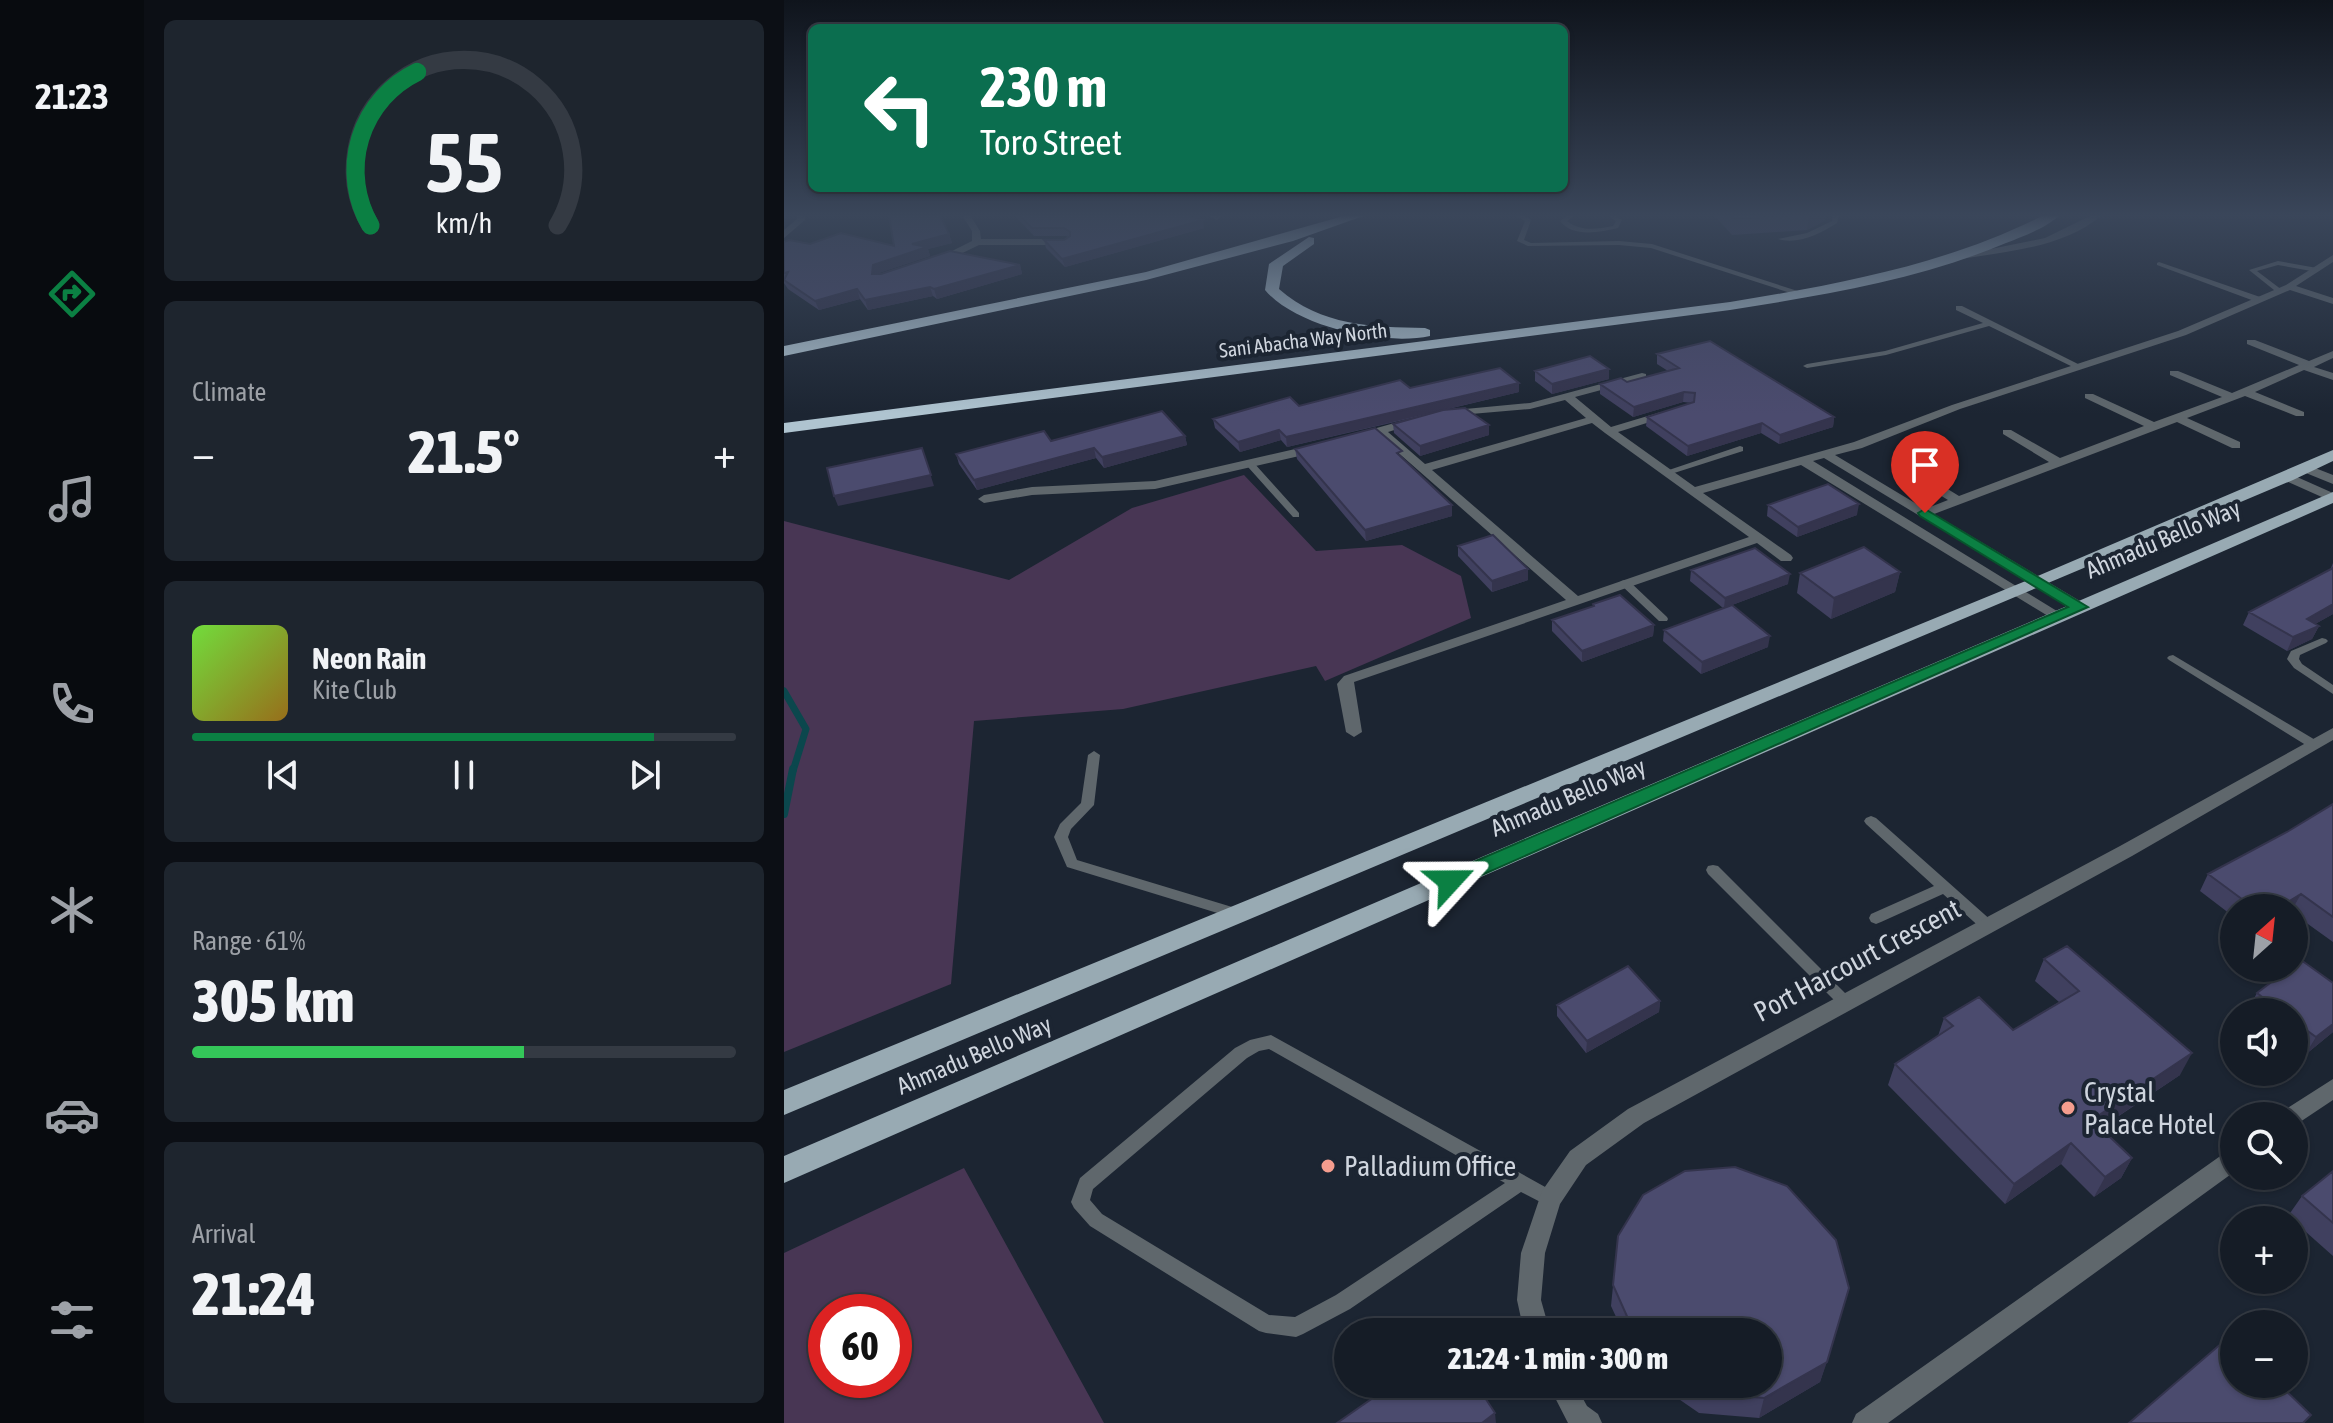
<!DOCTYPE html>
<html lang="en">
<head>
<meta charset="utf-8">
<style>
  body { margin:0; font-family:"Asap Condensed",sans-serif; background:#1e252e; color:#f1f3f6; height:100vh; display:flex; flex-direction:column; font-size:30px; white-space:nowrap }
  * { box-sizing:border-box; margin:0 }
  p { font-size:26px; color:#9da1a7 }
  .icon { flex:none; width:44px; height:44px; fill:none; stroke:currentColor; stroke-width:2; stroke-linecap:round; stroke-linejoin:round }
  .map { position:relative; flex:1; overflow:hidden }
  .panel { display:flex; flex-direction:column; gap:20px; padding:20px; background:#0c0f15; width:640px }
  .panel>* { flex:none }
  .hud { position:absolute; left:24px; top:24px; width:760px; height:168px; border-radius:12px; box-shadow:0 2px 6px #0004,0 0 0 2px #343a43; background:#0b6e4f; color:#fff; overflow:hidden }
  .needle { width:52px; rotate:27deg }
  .fabs { position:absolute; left:1436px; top:894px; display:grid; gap:16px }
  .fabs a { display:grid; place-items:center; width:88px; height:88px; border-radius:50%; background:#151c26; box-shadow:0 2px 6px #0004,0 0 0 2px #343a43; font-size:40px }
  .speed { position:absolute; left:24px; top:1294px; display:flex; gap:16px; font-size:40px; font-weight:700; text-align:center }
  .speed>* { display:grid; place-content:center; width:104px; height:104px; border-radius:50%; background:#151c26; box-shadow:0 2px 6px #0004,0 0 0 2px #343a43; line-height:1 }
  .speed .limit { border:12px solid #d22; background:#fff; color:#111 }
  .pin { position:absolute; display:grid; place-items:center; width:68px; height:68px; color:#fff; margin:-82px -34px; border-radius:50% 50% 50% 0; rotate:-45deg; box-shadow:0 0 8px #0007 }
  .pin .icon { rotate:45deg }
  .me { position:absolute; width:88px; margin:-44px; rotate:66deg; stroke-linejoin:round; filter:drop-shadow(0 0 6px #0008) }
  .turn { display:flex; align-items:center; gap:28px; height:168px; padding:0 40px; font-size:36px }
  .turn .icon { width:104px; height:104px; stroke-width:2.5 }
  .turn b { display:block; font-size:56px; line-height:68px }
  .big { font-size:60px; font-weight:800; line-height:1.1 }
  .panel .widget { flex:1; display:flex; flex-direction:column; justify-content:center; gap:12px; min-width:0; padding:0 28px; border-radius:12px; background:#1e252e }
  .panel .dial { align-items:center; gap:0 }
  .dial svg { height:208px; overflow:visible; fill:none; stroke:#343a43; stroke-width:7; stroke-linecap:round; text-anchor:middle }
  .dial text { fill:#f1f3f6; stroke:none }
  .song { display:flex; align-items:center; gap:24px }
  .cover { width:96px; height:96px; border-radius:12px; background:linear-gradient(135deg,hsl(100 70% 55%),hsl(40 70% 35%)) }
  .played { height:8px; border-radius:4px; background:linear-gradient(90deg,#0b8043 85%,#343a43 85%) }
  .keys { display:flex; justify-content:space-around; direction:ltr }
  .heat { display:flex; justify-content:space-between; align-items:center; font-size:44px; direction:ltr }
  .charge { height:12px; border-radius:6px; background:linear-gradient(90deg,#34c759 61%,#343a43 0) }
  .trip { position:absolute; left:550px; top:1318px; width:448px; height:80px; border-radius:40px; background:#151c26; box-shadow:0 2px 6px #0004,0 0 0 2px #343a43; font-weight:800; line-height:80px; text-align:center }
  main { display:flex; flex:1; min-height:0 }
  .tab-bar { display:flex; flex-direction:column; width:144px; justify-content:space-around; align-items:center; background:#080b0f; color:#9da1a7 }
  .tab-bar .icon { width:56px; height:56px }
  .tab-bar .current { color:#0b8043 }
  .tab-bar b { font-size:36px; color:#f1f3f6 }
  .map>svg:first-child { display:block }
</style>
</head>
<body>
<main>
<nav class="tab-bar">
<b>21:23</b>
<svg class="icon current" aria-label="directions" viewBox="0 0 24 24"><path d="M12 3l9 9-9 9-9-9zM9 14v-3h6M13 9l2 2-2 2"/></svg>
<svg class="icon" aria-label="music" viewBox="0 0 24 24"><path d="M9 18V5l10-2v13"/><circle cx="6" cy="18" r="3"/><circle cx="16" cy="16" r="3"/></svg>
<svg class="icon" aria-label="phone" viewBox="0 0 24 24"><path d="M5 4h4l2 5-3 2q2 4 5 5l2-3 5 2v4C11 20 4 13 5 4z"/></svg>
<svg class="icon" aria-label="climate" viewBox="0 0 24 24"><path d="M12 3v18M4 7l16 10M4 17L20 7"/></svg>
<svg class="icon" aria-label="car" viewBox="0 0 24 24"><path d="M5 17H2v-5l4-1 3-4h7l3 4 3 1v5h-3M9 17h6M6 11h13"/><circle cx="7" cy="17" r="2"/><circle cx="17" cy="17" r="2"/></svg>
<svg class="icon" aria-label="filters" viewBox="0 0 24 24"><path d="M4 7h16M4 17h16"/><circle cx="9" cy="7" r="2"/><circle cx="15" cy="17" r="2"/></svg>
</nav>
<section class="panel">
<div class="widget dial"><svg viewBox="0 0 100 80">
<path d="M14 69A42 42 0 1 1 86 69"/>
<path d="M14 69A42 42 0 0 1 32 10" stroke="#0b8043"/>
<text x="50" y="56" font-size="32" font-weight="700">55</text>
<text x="50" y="72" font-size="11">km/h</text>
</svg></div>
<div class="widget"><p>Climate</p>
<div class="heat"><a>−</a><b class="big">21.5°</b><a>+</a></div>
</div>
<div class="widget">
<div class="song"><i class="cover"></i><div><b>Neon Rain</b><p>Kite Club</p></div></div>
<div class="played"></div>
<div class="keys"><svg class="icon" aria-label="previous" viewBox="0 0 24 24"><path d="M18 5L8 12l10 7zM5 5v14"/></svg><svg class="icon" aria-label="pause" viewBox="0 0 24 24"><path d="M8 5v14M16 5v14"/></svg><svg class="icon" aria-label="next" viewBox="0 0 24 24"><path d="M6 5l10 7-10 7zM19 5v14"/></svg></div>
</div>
<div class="widget"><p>Range · 61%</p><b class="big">305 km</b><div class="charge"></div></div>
<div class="widget"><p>Arrival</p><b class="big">21:24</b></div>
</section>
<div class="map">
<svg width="1549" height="1423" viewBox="0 0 1549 1423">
  <rect width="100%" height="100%" fill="#1c2532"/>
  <!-- green -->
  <path fill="#483654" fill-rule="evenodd" d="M460,475L532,551L618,545L677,576L687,618L541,681L532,666L339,709L190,721L167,984L0,1052V521L225,580L348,508Z
    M180,1168L320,1423H0V1253ZM42,1312H110V1380H42Z"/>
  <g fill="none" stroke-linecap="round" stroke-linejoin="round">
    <!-- stream-far1 -->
    <path stroke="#0b474d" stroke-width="7" d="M0,691L22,729L9,771"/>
    <!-- stream -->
    <path stroke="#0b474d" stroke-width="8" d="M0,814L9,769"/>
    <!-- service -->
    <path fill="#5f676c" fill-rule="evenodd" d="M732,215H739L747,220L740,240L747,243L835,241L868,244L1023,294L1016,296L867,248L835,245L744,246L733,241L741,221Z
      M784,215H791L783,221C797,232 813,229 829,226L832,221L823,215H830L838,220L834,228C816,232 789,238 776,221Z
      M1049,215H1055L1053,223C1036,234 1013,245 994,239L1023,233L1048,221Z
      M1494,261L1533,268L1536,270L1533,272L1494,265L1473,271L1498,290L1499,292L1495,294L1465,270Z
      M1375,262L1479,298L1480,300L1473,302L1373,265V263Z
      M1172,306H1178L1300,367L1293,369L1205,326L1102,355L1023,368L1019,366L1023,364L1101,351L1199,323L1172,310Z
      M956,446L959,447V451L887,474H881L879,472Z
      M467,462L470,463L515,513V517H509L464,467L462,465Z
      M841,580L845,581L883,617L884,619L883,621H875L837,585L836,583L837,581Z
      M1538,638L1542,639L1544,641L1542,643L1516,655L1515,659L1518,664L1549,685V694L1510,668L1503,659L1507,651Z
      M1389,655L1533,741L1535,744L1533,747H1525L1385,660L1383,658L1385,656Z
      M310,751L316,755L310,805L287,829L284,837L293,860L458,910L460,914L458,918L453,919L283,867L270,837L276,824L297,803L304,755Z
      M1087,816L1092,818L1209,922L1211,926L1209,930L1204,932L1199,930L1159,894L1097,922L1092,924L1087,922L1085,918L1087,914L1150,886L1082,824L1080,821L1082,818Z
      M929,865L934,866L1067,999L1070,1003L1067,1007L1062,1009L1057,1007L924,874L922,870L924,866Z
      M487,1035L772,1193L775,1199L772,1205L766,1207L737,1192L566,1309L519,1334L512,1337L482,1333L475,1331L306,1226L290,1208L287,1202L296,1178L451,1048L466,1040ZM485,1049L721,1183L552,1295L511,1317L485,1315L318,1214L306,1200L309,1189L463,1058L475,1051Z"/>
    <!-- minor -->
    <path fill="#5f676c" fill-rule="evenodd" d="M13,215H21V220L0,238V230L13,219Z
      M178,215H186L196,231L197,239H279L283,242L279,245H195L160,262H154V258L188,241V231Z
      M423,215H435L437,217L433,220Z
      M1308,215H1318C1279,248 1225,251 1177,259L1172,256L1261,238Z
      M1549,255V262L1512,286L1549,298V304L1506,290L1402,335L1176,409L1078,448L1051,455L1141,509L1164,500L1115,470V464H1123L1175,496L1265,462L1219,434V430H1227L1276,458L1360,426L1301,398V394H1309L1370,422L1438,397L1386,375V371H1394L1448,393L1515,365L1463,344V340H1471L1525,361L1549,351V358L1530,367L1549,373V380L1520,370L1471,392L1520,412V416H1512L1461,396L1403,418L1456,442V448H1448L1393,422L1150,514L1301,604L1303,607L1301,610H1291L1040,458L1029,461L1281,616L1279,619H1269L1017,465L919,493L1007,555L1009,558L1007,561H997L973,543L570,682L578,732L570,737L562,732L553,684L560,676L782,600L594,435L575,441L569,437L571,434L625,419H633V423L604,432L641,464L802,418L781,400L746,409L664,416L660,415V411L746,403L858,373L862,374V378L791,397L827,427L877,412H885V416L834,432L911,487L1070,442L1168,405L1394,331L1502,285ZM808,423L821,433L965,537L794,596L648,470Z
      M533,444L539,448L537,451L371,489L248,495L200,503L194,499L200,495L248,487L371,481Z
      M1521,464L1549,475V484L1517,471V465Z
      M1504,473L1549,493V502L1500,480V474Z
      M1549,728V740L1348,856L860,1123L802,1165L776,1204L761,1253L757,1300L766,1332H740L733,1300L737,1253L758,1191L786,1151L844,1109L1336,846Z
      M1549,1079V1100L1510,1126V1116H1499L1502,1109Z
      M1450,1149V1172L1104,1423H1068L1072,1414L1442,1152Z
      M764,1384H791L803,1406L814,1414L818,1423H784Z"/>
    <!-- primary -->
    <path fill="#98aab3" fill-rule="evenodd" d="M1549,450V461L1509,480L0,1115V1090L1249,578Z
      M1549,492V503L0,1183V1156Z"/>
    <!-- motorway -->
    <path fill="#afc4d0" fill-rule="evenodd" d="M563,215H582L509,241L362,280L0,356V346L362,272Z
      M1260,215H1276C1262,228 1240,236 1222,243C1134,280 1040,295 946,310L0,433V423L946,302C1055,284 1161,265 1260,215Z
      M525,237L530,238V244L499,266L495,289C537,326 588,327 641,328L646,330V336C600,346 512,327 481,290L485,264Z"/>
  </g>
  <!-- wall -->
  <path fill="#40405f" d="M230,215H420L412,218L420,228L281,267L262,248L260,240H280L284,237L282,236H250Z
    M932,215H1041L1040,221L1023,230L948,235L932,217Z
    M165,234L168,243L144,249L146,256L92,274L236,265L238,274L153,299L149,296L84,310L76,299L35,310L4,289L0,283V242L26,244L110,246Z
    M873,354L1050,417L1049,427L995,444L977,433L903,456L862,426L863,417L908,403L899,402L849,417L816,394V384L843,382L884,371L873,364Z
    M825,369V379L768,394L751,381V371Z
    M735,383V392L660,410L705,435L636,456L610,433L609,424L654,412L503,447L497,440L456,452L431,428L429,419L626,388Z
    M401,436L403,445L320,468L312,458L193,490L175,464L172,454L267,441Z
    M511,449L618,458L668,516L582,541L513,459Z
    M984,505L1073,515L1013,537L983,516Z
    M674,546L744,569V580L708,592L674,556Z
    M1549,563V614L1531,624L1535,626L1528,639L1503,651L1459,625L1465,612L1546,570Z
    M907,570L1004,584L948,605L984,647L917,674L879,641L880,630L939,608L906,581Z
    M1116,572L1111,592L1047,619L1013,593L1016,573Z
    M809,604L870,625L869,636L798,662L768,631V620L809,607Z
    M1549,804V942L1510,914V908H1450V917L1416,891L1424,874L1503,832Z
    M1260,959L1396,1075L1317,1128L1348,1158L1337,1178L1310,1197L1277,1164L1221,1204L1104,1085L1111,1064L1154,1036L1160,1018L1229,1030L1275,1002L1251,981Z
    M1517,960L1549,983V1032L1521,1055L1510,1046V1012H1464L1463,1011L1473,993L1506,968H1510V965Z
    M876,1001L875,1012L802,1053L773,1016V1005Z
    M951,1167L1003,1186L1052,1240L1065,1288L1036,1382L975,1418L915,1413L873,1384H984V1332H839L827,1306L834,1236L859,1195L901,1171Z
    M1549,1171V1256L1504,1216L1518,1196Z"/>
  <!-- shaded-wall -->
  <path fill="#34344d" d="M1025,215H1041L1040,221L1023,230Z
    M419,220L420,228L281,267L278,259Z
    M165,234L168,243L144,249L146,256L92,274H88L89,265L128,244Z
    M236,265L238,274L153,299L150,289Z
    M146,287L149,296L84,310L81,300Z
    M73,289L76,299L35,310L31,301Z
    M825,369V379L768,394V384Z
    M735,383V392L503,447L502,437Z
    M900,392L899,402L849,417L850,407Z
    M1050,417L1049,427L995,444L996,435Z
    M978,423L977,433L903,456L904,446Z
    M705,425V435L636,456V446Z
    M495,430L497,440L456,452L454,442Z
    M401,436L403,445L320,468L318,457Z
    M138,448L150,486L54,506L50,496Z
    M310,448L312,458L193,490L190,480Z
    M1075,504L1073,515L1013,537L1014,527Z
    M668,505V516L582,541L581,530Z
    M744,569V580L708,592V581Z
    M1116,572L1111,592L1047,619L1050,598Z
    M1006,574L1004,584L940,608L941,598Z
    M1549,604V614L1517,632L1523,619Z
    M870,625L869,636L798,662V651Z
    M1535,626L1528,639L1503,651L1509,637Z
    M986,636L984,647L917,674L918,662Z
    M1517,894L1509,908H1494Z
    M876,1001L875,1012L802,1053L803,1041Z
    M1549,1024V1032L1521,1055L1532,1037Z
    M1408,1053L1396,1075L1298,1140L1308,1120Z
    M1287,1143L1277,1164L1221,1204L1230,1184Z
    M1348,1158L1337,1178L1310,1197L1321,1177Z
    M1043,1362L1036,1382L975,1418L980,1398Z
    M711,1413L712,1423H698Z"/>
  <!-- building -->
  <path fill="#4b4b6e" stroke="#34344d" stroke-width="2" d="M105,215H156L165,234L128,244L143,247L89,265L88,274H97L166,251L236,265L150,289L146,287L81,300L73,289L31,301L0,280L4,272L0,273V242L5,240L26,244L57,233L110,246Z
    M235,215H405L419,220L278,259L260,240H280L286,236V232L280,228H248Z
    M946,215H1010L949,219Z
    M926,341L1050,417L996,435L978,423L904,446L863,417L910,402L911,393L900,392L850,407L816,384L837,378L843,382L895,368L873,354Z
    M806,356L825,369L768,384L751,371Z
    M716,368L735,383L502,437L495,430L454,442L429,419L506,397L515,406L616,380L626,388Z
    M681,408L705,425L636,446L609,424L659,410Z
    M378,411L401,436L318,457L310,448L190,480L172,454L260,431L267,441Z
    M591,428L618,451L613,453L668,505L581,530L511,449Z
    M138,448L147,475L50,496L43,468Z
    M1044,484L1075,504L1014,527L984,505Z
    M709,535L744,569L708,581L674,546Z
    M1080,547L1116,572L1050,598L1016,573Z
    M971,548L1006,574L941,598L907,570Z
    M1549,568V604L1523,619L1535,626L1509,637L1465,612Z
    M836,595L870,625L798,651L768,620L810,606L809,604Z
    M948,605L986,636L918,662L880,630Z
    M1549,804V917L1517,894L1494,908H1470L1424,874L1503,832Z
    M1283,946L1408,1053L1308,1120L1348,1158L1321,1177L1287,1143L1230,1184L1111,1064L1169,1026L1160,1018L1195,997L1229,1030L1295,991L1260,959Z
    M1517,960L1549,983V1024L1532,1037L1510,1021V1012H1498L1473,993L1506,968H1510V965Z
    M844,966L876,1001L803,1041L773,1005Z
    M951,1167L1003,1186L1052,1240L1065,1288L1043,1362L980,1398L919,1393L905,1384H984V1332H850L829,1285L834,1236L859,1195L901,1171Z
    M1549,1171V1223L1518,1196Z
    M1446,1336L1450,1340V1384H1495L1527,1415L1519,1423H1345Z
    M609,1384H692L711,1413L698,1423H553Z"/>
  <!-- sky -->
  <linearGradient id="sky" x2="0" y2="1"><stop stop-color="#0f141c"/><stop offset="0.52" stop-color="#3a465a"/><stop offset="1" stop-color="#3a465a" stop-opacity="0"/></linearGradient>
  <rect width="1549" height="414" fill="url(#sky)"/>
  <!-- route -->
  <path fill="#0b8043" stroke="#07532c" stroke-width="2" d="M1141,509L1304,607L673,886H659L655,881L659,875L1284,607L1136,516L1134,513Z"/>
  <!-- markers -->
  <g fill="#f59d8e" stroke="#1c2532" stroke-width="3">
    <circle cx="1284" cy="1108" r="8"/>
    <circle cx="544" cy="1166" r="8"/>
  </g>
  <g text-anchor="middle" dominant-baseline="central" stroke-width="8" stroke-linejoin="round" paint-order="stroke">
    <!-- far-street labels -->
    <g font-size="20" fill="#cfd5de" stroke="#1c2532">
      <text transform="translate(519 340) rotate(-7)">Sani Abacha Way North</text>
    </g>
    <!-- street labels -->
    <g font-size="24" fill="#cfd5de" stroke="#1c2532">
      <text transform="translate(1379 539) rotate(-23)">Ahmadu Bello Way</text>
      <text transform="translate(784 797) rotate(-23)">Ahmadu Bello Way</text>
      <text transform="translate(190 1055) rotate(-23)">Ahmadu Bello Way</text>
    </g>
    <!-- near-street labels -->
    <g font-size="28" fill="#cfd5de" stroke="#1c2532">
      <text transform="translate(1073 960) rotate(-28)">Port Harcourt Crescent</text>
    </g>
    <!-- near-poi labels -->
    <g font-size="28" fill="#cfd5de" stroke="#1c2532" text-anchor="start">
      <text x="1300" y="1092">Crystal<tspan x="1300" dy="32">Palace Hotel</tspan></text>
      <text x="560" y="1166">Palladium Office</text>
    </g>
  </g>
</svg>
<div class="fabs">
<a><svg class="needle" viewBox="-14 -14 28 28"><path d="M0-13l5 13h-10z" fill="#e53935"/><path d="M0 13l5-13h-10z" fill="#9da1a7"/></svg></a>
<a><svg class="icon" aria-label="sound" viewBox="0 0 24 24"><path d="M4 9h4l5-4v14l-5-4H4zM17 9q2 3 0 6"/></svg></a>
<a><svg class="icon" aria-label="search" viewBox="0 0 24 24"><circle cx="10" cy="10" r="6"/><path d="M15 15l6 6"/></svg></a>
<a>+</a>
<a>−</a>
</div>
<div class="speed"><div class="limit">60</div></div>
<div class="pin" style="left:1141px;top:513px;background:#d93025"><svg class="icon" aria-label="arrive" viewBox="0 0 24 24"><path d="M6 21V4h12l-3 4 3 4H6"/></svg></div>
<svg class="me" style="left:666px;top:881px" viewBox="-20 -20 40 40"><path d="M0-17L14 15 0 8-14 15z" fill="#0b8043" stroke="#fff" stroke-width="4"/></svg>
<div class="trip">21:24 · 1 min · 300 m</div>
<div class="hud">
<div class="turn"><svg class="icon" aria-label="left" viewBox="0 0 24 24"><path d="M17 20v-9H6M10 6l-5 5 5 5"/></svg><div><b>230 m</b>Toro Street</div></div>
</div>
</div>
</main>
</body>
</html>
